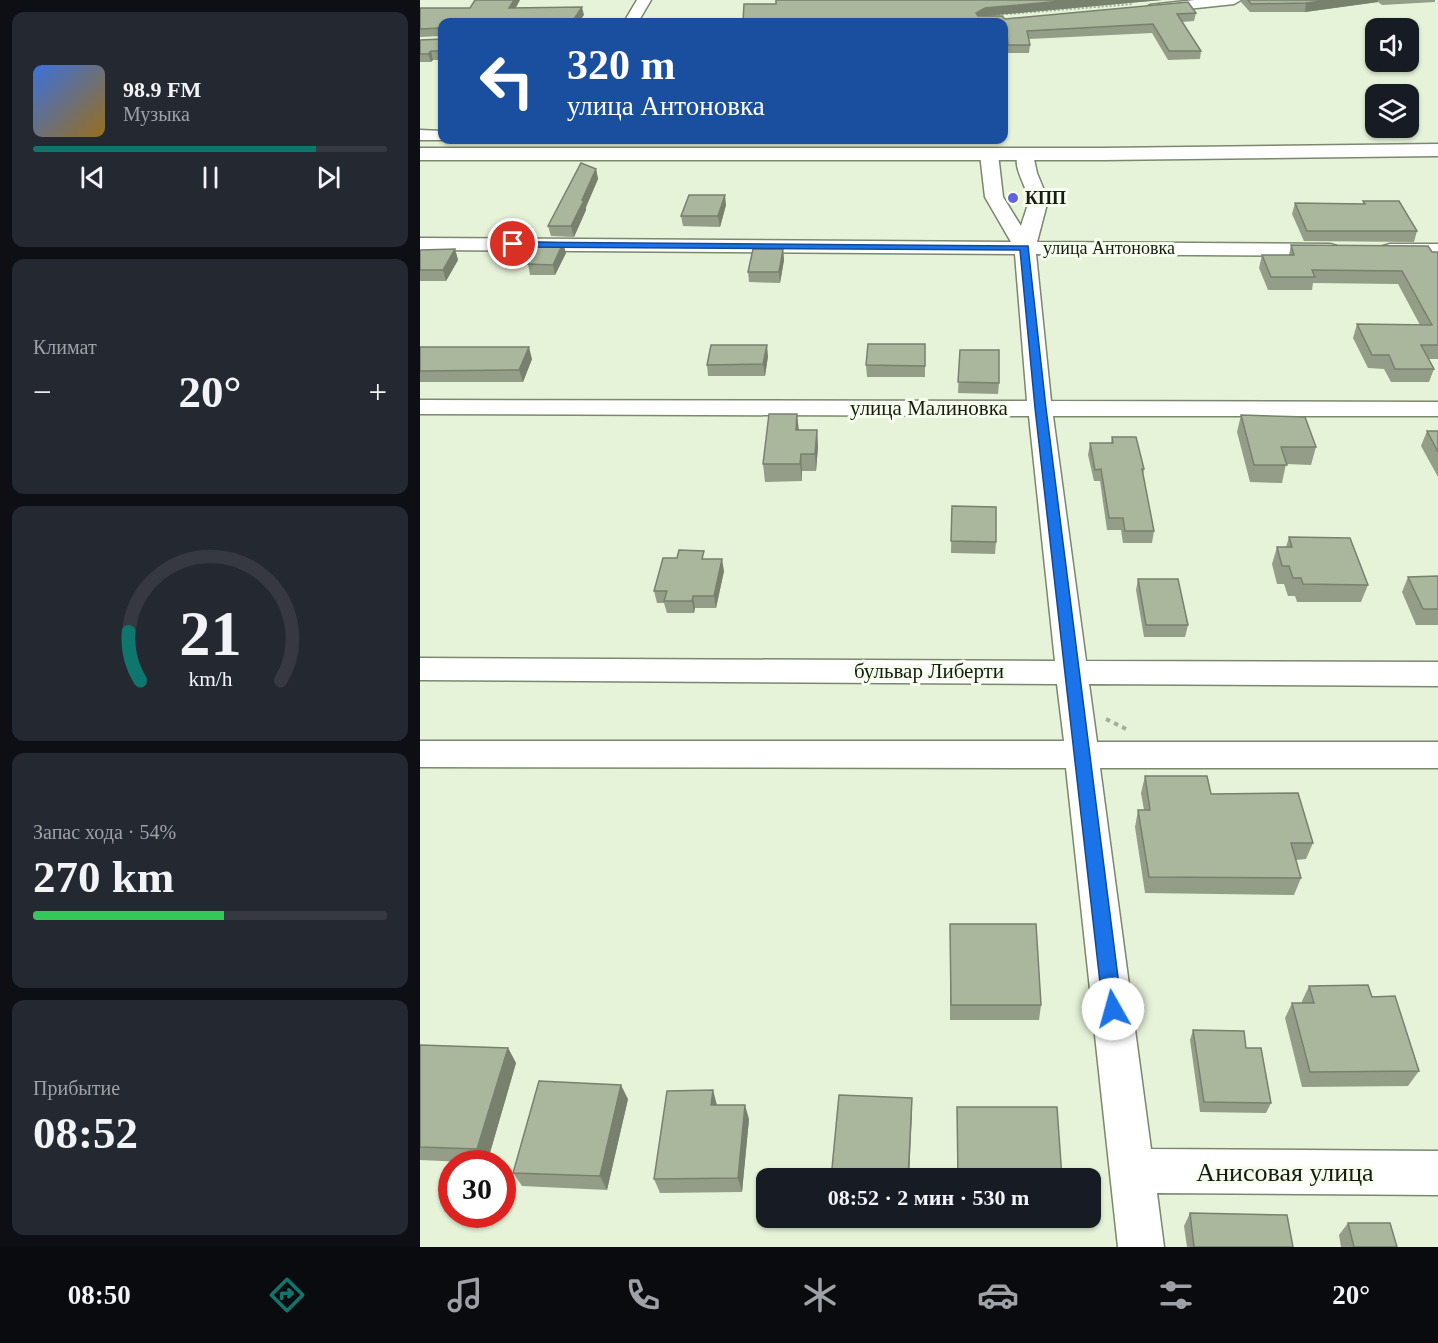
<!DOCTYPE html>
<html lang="ru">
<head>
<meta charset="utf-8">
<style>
  body { margin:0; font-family:"Times New Roman",serif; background:#242831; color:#f1f3f6; height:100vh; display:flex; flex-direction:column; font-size:22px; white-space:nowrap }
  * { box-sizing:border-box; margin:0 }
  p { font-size:20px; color:#9ea1a6 }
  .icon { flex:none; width:33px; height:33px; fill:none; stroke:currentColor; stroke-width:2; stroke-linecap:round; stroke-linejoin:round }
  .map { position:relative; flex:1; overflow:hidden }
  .drawer { display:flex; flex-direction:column; gap:12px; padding:12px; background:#0d0f14; width:420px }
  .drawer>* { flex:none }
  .banner { position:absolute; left:18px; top:18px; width:570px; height:126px; border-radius:12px; box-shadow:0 2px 4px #0004; background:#1a4fa0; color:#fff; overflow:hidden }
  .buttons { position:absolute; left:945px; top:18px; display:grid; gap:12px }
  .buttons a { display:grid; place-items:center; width:54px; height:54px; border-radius:12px; background:#171b24; box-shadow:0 2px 4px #0004; font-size:30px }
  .speed { position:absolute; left:18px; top:1150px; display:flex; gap:12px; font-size:30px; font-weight:700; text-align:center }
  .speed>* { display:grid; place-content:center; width:78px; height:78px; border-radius:50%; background:#171b24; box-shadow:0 2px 4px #0004; line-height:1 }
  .speed .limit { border:9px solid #d22; background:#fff; color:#111 }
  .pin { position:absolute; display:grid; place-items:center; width:51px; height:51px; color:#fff; margin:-26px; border:3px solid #fff; border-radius:50%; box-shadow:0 2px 6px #0007 }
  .me { position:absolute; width:66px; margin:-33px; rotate:353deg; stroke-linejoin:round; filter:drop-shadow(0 0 4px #0008) }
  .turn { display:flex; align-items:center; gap:21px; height:126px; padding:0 30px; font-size:27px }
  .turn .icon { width:78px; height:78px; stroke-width:2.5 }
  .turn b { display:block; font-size:42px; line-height:51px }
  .big { font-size:45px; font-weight:800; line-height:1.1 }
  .drawer .tile { flex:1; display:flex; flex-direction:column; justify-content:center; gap:9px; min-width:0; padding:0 21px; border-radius:12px; background:#242831 }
  .drawer .dial { align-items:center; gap:0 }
  .dial svg { height:156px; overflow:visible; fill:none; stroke:#363941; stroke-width:7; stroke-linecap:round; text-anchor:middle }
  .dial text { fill:#f1f3f6; stroke:none }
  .song { display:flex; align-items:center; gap:18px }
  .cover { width:72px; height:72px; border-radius:9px; background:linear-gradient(135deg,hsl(220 70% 55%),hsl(40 70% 35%)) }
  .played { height:6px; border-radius:3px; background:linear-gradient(90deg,#0f766e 80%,#363941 80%) }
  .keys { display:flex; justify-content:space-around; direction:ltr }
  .heat { display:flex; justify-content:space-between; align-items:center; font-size:33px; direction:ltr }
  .charge { height:9px; border-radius:4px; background:linear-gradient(90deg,#34c759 54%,#363941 0) }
  .trip { position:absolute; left:336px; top:1168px; width:345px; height:60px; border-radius:12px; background:#171b24; box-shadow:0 2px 4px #0004; font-weight:800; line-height:60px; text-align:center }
  .tabs { display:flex; height:96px; justify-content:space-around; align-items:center; background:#090b0e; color:#9ea1a6 }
  .tabs .icon { width:42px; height:42px }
  .tabs .active { color:#0f766e }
  .tabs b { font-size:27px; color:#f1f3f6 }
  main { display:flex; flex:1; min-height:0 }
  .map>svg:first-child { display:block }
</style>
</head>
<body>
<main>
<section class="drawer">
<div class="tile">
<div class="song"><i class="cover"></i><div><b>98.9 FM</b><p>Музыка</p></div></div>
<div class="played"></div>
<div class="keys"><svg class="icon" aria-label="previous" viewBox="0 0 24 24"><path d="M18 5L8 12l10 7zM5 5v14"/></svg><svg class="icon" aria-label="pause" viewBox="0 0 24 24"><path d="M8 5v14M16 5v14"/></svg><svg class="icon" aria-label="next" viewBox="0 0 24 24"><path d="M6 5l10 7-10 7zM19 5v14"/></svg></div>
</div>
<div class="tile"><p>Климат</p>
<div class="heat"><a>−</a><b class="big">20°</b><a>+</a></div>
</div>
<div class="tile dial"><svg viewBox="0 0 100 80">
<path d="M14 69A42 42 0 1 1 86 69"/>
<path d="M14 69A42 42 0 0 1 8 44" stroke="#0f766e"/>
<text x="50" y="56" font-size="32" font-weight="700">21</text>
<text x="50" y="72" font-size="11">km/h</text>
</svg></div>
<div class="tile"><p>Запас хода · 54%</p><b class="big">270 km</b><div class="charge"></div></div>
<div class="tile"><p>Прибытие</p><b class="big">08:52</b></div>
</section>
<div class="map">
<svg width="1018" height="1247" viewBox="0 0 1018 1247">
  <rect width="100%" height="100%" fill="#e6f3d8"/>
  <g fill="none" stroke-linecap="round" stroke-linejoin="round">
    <!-- street casing -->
    <g stroke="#7b876e" stroke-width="3">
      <path id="street" d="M217,0H231L218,22H204Z
        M775,0H821L814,4L730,13L723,9L730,5Z
        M0,130L22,131V140H28H0Z
        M569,149L575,150L578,154L583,197L601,226C603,218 607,210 608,202C609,186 589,167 600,150H612L617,173L628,200L617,242L910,244L917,246L920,250L917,254L910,256L616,254L631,401L1018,402V416H633L666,661L1018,662V686L669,684L677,742H1018V768H680L731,1149L1018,1151V1195L737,1193L744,1247H698L646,768L0,767V741H644L637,684L0,680V658L635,661L609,416L0,414V400L607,401L595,254L0,250V238L591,242L565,197L560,154L563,150Z
        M970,244H1018V256L963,254L960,250L963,246Z"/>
    </g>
    <!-- secondary casing -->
    <g stroke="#7b876e" stroke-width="3">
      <path id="secondary" d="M1018,144V156L683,160H0V148H683Z"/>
    </g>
    <!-- path-far1 -->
    <path stroke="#a3ad98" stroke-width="2" stroke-dasharray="2 2" stroke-linecap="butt" d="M562,16L713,4"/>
    <!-- path -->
    <path stroke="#a3ad98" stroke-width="4" stroke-dasharray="4.5 4.5" stroke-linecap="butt" d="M686,719L706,729"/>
    <!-- street -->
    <use href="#street" fill="#fff" fill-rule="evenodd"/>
    <!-- secondary -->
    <use href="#secondary" fill="#fff" fill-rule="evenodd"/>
  </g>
  <!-- wall -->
  <path fill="#939d87" d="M742,0L564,16L585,19L776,13L774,21L762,22L781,51L780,59L748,60L732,33L609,39L610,45L609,53H588L586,42L584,43V22L356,4Z
    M822,0H1015V2L962,5L958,2L885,12H830L821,2Z
    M0,8H96L164,15L22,22V60H13L11,62H0V40L21,39V36L0,37Z
    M176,169L178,179L166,207V210L154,237L131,236L128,226Z
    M943,201L997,231L994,242L884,241L872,214L875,203L943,204Z
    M306,205L300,227L263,226L261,216Z
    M871,245L1018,252V359H1008L1014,369L1009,382H971L964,369L948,368L933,338L937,324L1000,325L978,284L893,283L892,290H848L839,268L842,255H869Z
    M35,249L38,260L26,281H0V250Z
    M363,249L364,260L360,283L329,282L328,272Z
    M146,253L135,275H110L108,264Z
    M505,344V377H447L446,365Z
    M0,347L112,359L103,382H0Z
    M540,350L579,383L578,394L538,393Z
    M348,356L345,376H288L287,365Z
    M821,415L896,447L891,465L866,464L862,483L830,482L817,432Z
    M379,430H397L398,447L396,471H382V481L345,482L343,464Z
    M1007,431H1018V477L1001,446Z
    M692,437L724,469L723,475L734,531L732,543H703L701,530H687L680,481H674L668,455L670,443H691Z
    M532,506L576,542L575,554L531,553Z
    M869,537L948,585L941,602H877L875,596H868L864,584H857L852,564L857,547H866Z
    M286,559L304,571L296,608H275L274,613H247L244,603H237L234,591Z
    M1018,576V625H996L982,592L988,577Z
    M718,579L768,625L765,637H724L716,590Z
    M725,776L791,794L893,843L886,859L876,860L881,878L874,895L725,893L715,827L718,810H724L721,793Z
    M530,924L621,1005L619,1020H530Z
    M889,986L952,997L999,1071L988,1086L882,1087L865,1018L872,1003H882V1001Z
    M773,1030L826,1048L851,1103L846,1113L780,1112L770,1040Z
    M0,1045L88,1048L96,1063L67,1163L0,1160Z
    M208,1099L187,1190L102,1186L93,1173Z
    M297,1105L329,1119L322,1192L240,1193L234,1179Z
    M537,1107H637L642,1179H537Z
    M770,1213L873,1247H767L764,1226Z
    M928,1223L977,1247H921L919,1235Z"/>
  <!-- shaded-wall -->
  <path fill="#78806e" d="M94,0H100L91,17L89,8Z
    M652,0H742L565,16L556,22V13L565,8Z
    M911,0H958V2L885,12L886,3Z
    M162,7L164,15L159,22H152Z
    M11,51L13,60L11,62L8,54Z
    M176,169L178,179L166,207V210L154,237L151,226Z
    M305,195L306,205L300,227L298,216Z
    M143,243L146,253L135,275L133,265Z
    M35,249L38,260L26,281L23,270Z
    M363,249L364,260L360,283L359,272Z
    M347,345L348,356L345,376L343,364Z
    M109,347L112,359L103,382L99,370Z
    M377,414L379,431L376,430Z
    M397,430L398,447L396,471L395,454Z
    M381,454L382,471V481L380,464Z
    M302,559L304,571L296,608L294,596Z
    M273,596L275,608L274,613L272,601Z
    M88,1048L96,1063L67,1163L57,1149Z
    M201,1085L208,1099L187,1190L180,1176Z
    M293,1090L297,1105L296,1120L291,1105Z
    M492,1098V1112L489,1179H488Z
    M325,1105L329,1119L322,1192L318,1178Z"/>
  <!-- building -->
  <path fill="#abb79d" stroke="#78806e" stroke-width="1.5" d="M55,0H94L89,8L162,7L152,22H22V51H11L8,54H0V40L21,39V28L0,29V8H50Z
    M356,0H652L565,8L556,13L558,16H582L585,19L768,2L776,13L757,14L781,51H749L733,24L607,31L610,45H588L587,34H584V22H323L324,4H356Z
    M828,0H911L886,3L831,4Z
    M161,163L176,169L162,200H164L151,226H128Z
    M269,195H305L298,216H261Z
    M943,201H979L997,231H887L875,203L945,204Z
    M119,242L143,243L133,265L108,264Z
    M871,245L1008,246L1012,252H1018V345H1001L1014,369H975L969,355H952L937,324L1012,325L982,271L892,270L895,277H851L842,255H874Z
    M35,249L23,270H0V250Z
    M333,249H363L359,272H328Z
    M448,344H505V366L446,365Z
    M291,345H347L343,364L287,365Z
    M0,347H109L99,370L0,371Z
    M540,350H579V383L538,382Z
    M349,414H377L376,430H397L395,454H381L380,464H343Z
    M821,415L885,417L896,447H861L867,465H834Z
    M1007,431H1018V452Z
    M692,437H716L724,469H722L734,531H705L703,518H689L681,469L675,470L670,443H693Z
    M532,506L576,507V542L531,541Z
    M869,537L930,538L948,585L883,584L881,578H873L869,566H862L857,547H872Z
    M259,550L284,551L282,559H302L294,596H273L272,601H244L247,591H234L243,558H257Z
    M1018,576V609H1003L988,577Z
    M718,579H758L768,625H726Z
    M725,776H787L791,794L878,793L893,843H871L881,878L729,877L718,810H730Z
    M530,924H616L621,1005H531Z
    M948,985L952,997L975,996L999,1071L890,1072L872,1003H894L889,986Z
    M773,1030L824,1031L826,1048H841L851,1103L784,1102Z
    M0,1045L88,1048L57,1149L0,1147Z
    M119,1081L201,1085L180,1176L93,1173Z
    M293,1090L291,1105H325L318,1178L234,1179L247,1091Z
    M419,1095L492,1098L488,1179H411Z
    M537,1107H637L642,1178H538Z
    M770,1213L867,1215L873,1247H774Z
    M928,1223H970L977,1247H934Z"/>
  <!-- route -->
  <path fill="#1a73e8" stroke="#114b97" stroke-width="1.5" d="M90,242L608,246L626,408L702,1009L699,1015L693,1018L686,1015L683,1009L615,408L600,250L93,247L88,244Z"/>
  <!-- markers -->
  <circle fill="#6164dc" stroke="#f6feee" stroke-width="2" cx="593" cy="198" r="6"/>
  <g text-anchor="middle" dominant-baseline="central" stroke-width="6" stroke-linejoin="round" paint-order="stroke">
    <!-- far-poi labels -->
    <g font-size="18" font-weight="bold" fill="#171b12" stroke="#f6feee" text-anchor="start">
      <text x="605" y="198">КПП</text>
    </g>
    <!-- far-street labels -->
    <g font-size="18" fill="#171b12" stroke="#f6feee">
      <text x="689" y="248">улица Антоновка</text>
    </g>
    <!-- street labels -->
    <g font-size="21" fill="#171b12" stroke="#f6feee">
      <text x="509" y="408">улица Малиновка</text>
      <text x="509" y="671">бульвар Либерти</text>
    </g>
    <!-- near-street labels -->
    <g font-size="26" fill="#171b12" stroke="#f6feee">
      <text x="865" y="1172">Анисовая улица</text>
    </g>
  </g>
</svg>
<div class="buttons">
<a><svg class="icon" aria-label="sound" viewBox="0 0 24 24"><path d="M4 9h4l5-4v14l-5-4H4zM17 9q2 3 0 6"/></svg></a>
<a><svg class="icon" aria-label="layers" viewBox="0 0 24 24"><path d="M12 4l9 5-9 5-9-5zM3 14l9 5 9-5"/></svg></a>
</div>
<div class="speed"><div class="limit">30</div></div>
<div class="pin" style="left:93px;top:244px;background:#d93025"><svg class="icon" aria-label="arrive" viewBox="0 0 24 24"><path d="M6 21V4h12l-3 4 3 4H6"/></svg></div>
<svg class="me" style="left:693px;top:1009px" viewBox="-20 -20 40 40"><circle r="19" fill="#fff"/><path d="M0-13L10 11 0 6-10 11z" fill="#1a73e8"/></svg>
<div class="trip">08:52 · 2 мин · 530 m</div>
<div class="banner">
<div class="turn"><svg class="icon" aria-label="left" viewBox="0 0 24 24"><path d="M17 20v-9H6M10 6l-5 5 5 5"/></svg><div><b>320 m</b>улица Антоновка</div></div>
</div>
</div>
</main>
<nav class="tabs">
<b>08:50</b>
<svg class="icon active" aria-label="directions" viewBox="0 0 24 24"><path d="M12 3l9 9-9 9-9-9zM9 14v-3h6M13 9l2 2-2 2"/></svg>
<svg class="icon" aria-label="music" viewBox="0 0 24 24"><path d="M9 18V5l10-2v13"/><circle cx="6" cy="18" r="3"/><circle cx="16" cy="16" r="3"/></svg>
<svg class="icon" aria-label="phone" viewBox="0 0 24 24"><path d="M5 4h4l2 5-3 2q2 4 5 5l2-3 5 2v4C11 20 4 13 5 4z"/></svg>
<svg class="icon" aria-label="climate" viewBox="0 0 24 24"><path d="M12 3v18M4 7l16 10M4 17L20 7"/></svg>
<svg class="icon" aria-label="car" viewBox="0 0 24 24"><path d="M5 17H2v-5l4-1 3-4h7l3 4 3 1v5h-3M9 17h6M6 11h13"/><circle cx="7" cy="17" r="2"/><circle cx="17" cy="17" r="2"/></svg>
<svg class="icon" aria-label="filters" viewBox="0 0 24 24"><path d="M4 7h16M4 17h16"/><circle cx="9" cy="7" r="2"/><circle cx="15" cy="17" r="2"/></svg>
<b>20°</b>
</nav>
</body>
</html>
